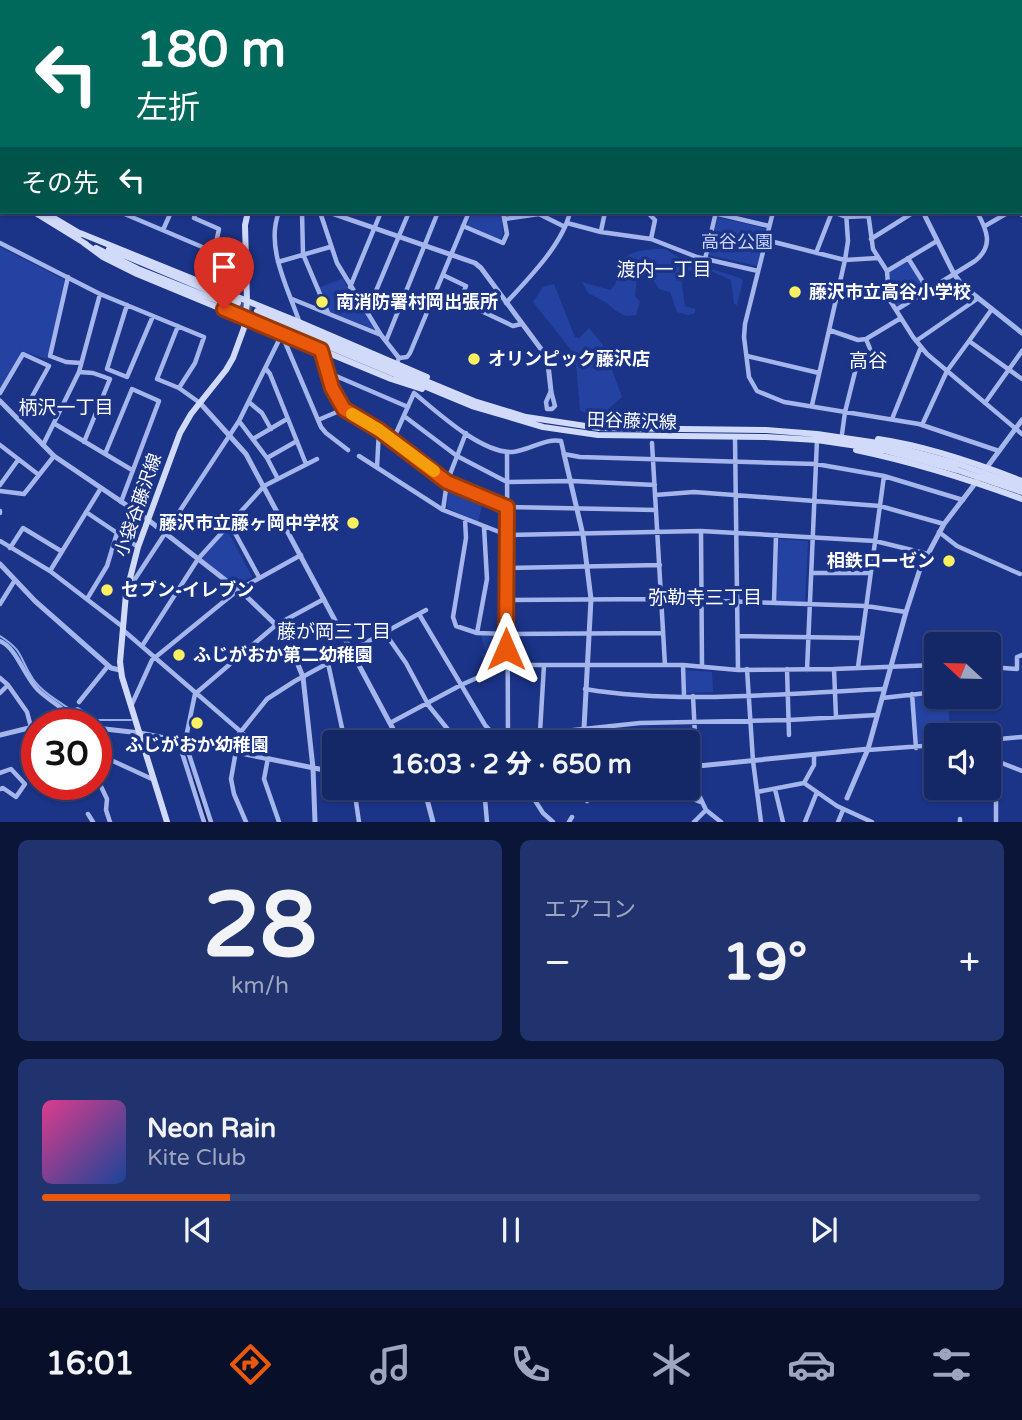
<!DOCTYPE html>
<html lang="ja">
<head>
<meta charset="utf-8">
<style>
  body { margin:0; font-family:"Varela Round","Noto Sans JP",sans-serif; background:#21336f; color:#f1f3f6; height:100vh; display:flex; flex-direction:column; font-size:26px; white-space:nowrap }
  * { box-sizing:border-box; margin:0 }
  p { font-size:23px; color:#9da5bf }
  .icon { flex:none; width:38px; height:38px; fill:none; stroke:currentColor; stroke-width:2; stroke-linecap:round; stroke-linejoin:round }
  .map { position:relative; height:822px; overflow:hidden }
  .sheet { display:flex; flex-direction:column; gap:18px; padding:18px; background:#0b1538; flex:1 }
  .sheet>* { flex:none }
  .top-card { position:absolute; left:0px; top:0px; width:1022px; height:214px; box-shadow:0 2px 5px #0004,0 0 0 2px #33447a; background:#00695c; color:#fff; overflow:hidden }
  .needle { width:46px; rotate:292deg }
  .fabs { position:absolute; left:924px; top:632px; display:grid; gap:14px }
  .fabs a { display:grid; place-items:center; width:77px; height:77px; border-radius:7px; background:#142766; box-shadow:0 2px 5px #0004,0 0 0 2px #33447a; font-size:35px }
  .speed { position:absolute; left:21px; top:709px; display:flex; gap:14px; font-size:35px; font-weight:700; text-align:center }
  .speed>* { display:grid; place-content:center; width:91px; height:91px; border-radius:50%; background:#142766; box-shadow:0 2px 5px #0004,0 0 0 2px #33447a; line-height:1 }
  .speed .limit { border:10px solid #d22; background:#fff; color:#111 }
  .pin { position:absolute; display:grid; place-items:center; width:60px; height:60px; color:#fff; margin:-72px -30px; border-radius:50% 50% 50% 0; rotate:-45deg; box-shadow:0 0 7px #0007 }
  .pin .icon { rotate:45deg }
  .me { position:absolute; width:77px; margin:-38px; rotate:0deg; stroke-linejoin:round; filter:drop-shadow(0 0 5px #0008) }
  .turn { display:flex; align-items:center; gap:24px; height:147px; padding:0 21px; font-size:32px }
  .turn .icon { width:91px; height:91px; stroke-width:2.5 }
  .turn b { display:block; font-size:49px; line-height:60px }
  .then { display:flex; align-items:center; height:66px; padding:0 21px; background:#0003; gap:14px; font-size:26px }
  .big { font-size:52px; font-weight:800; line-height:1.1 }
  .sheet .card { flex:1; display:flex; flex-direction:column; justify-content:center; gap:10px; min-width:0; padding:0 24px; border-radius:10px; background:#21336f }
  .sheet .dial { align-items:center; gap:0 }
  .dial b { font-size:91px; line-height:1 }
  .song { display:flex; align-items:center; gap:21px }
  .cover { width:84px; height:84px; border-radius:10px; background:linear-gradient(135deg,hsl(330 70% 55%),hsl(220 70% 35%)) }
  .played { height:7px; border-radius:4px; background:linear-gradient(90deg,#ea580c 20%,#33447a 20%) }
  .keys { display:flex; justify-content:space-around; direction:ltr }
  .heat { display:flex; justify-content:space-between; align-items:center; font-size:38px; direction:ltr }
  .sheet .tiles { flex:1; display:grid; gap:18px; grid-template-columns:1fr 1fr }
  .card:last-child { grid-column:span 2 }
  .trip { position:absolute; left:322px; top:730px; width:378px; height:70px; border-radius:7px; background:#142766; box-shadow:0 2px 5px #0004,0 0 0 2px #33447a; font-weight:800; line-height:70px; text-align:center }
  .tabs { display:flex; height:112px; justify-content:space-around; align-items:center; background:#081029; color:#9da5bf }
  .tabs .icon { width:49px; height:49px }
  .tabs .current { color:#ea580c }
  .tabs b { font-size:32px; color:#f1f3f6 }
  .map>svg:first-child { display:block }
</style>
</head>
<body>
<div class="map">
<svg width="1022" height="822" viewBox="0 0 1022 822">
  <rect width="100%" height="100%" fill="#1b3488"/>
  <!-- green -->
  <path fill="#2442a1" d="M472,212H501L503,233L500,241L467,226Z
    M718,217L767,229L757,266L708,255Z
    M0,247L65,280L47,359L22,351L0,389Z
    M655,249H665L683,260L740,278L743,281L737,305L734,304L731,280L713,272L684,270L681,278L685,306L695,309V313L688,315L677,312L670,292L659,289C653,279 650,274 637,277L635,296L640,302L636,315L626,316L616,311L607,303L588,293L582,282L610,290C622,282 614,264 627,256C634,251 646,250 655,249Z
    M907,260L925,290L897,307L891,299L889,272Z
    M343,278L348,289L378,331L325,310L318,288Z
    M554,284L575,337L579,338L589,328L603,345L622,397L597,419L580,410L575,353L571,350L533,302L543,287Z
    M448,490L483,502L478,522L447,508Z
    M227,529L252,577L235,585L201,559Z
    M778,539L808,541L805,602L777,601Z
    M481,635L504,638V666L490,672L482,654L486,653Z
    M685,670L712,672L713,692L686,693Z
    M936,695L948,697L950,735H936V741L918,743L913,697Z"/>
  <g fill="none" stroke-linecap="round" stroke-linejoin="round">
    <!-- stream -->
    <path stroke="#97adee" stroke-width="2" d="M0,636C24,651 19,658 33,679C42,692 58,701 71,710L78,708L96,720H131"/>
    <!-- river -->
    <path stroke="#122467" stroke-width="10" d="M195,784L208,822"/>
    <!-- secondary-tunnel -->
    <path stroke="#3d529a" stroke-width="6" stroke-dasharray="6 3" stroke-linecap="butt" d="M238,303L257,311
      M236,308L255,316"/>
    <!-- minor -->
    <path stroke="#a4b6ec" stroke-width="4.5" d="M103,0L104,2
      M227,0V2
      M241,0V2
      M292,0V2
      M355,0V2
      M499,0L501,2
      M644,0L649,2
      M736,0V2
      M764,0V2
      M937,0L940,2
      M89,2L91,0
      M268,2V0
      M370,2L371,0
      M381,2L384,0
      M485,2L486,0
      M540,2L541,0
      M575,2L576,0
      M613,2V0
      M680,2V0
      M0,46L2,44
      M1020,65L1022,63
      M1020,90L1022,94
      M0,94L2,92
      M0,120L2,121
      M1020,139L1022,142
      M1020,148L1022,147
      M1020,153L1022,156
      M1020,175L1022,174
      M0,198L2,196
      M1020,205L1022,204
      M120,212L214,252L213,263L205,284
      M196,212L194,218L219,229L214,252
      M279,212C265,247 288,288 299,321
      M302,212L303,254L328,313
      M320,212L337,263L381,335L399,358
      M647,212L655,220L651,239
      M710,212L769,226
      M773,212L745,324L744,337L749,377L757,391L784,402L919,424L999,451
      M833,212L846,217L868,216
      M868,212L873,249L887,271L889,299L913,337L927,354L1022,434
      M1020,212L1022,215
      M505,219L539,214L565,227
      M567,223L601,232L651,239L697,257L758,271
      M463,226L503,243L507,234L503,212
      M985,226L1009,212
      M163,230L171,212
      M601,231L605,212
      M871,239L914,212
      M766,240L845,260L878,258
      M0,243L100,294L204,337L195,363L179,388L200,403
      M816,253L832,212
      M908,258L928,290
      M705,259L716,212
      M278,262L330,247
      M887,271L937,241
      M443,275L466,286L460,301L513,326L521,324
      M68,277L50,356L66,362L81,363
      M350,287L381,212
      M292,299L381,335
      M506,303C528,279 563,244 570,212
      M127,305L107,369L127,377L153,316
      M368,310L409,212
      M896,310L975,261C994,246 987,230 977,212
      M178,326L157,379L179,388
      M829,330L858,340L866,339L873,356L858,360L845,412L842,434
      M282,335L321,427L326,433L348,450
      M866,339L901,318
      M386,341L438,212
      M916,341L977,299
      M969,341L992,309
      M321,351L332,388L344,409L379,430L447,482L463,490L507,507L656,510
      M747,356L819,373
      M397,363L399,358L407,357L410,353L469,212
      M266,369L270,374L306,464
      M79,372L93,373L110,379L84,442
      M329,373L408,407
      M551,391L555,406L552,409H547L546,402Z
      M0,393L23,354L49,366L19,420
      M414,393C437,412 482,454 513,452C530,450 545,438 561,441L564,454L580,457L816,464L884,476L963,500
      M250,403L262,413L271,429
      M985,403L1022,351
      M812,405L845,260L848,241L846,212
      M404,416L457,456L507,482L572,481L655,485
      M892,419L921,347
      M318,420L344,409
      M239,421L267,458L278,479
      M55,424L132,470
      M922,425L947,371L969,341L1022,379
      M735,437L738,670
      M253,439L287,419
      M393,440L414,393
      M652,443L665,665
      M0,445L39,475
      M43,445L79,372L100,294
      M507,452L508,742
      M105,454L132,389L159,401L121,502
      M359,456L443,510L507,535L701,531L736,533L875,541L928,554
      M267,458L297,441
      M377,467L379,430
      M0,485L18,460
      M0,491L24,494L54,456
      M655,495L694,492L880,506L944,524
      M443,510L447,482L466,433
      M86,512L138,547
      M0,513V511
      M465,519L466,538L453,617L456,626L477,633L507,634L663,633
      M230,524L259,577
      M701,531L702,666
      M939,532L957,546L1020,574
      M0,541L50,571L123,627
      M10,548L23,528L61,551
      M507,568L660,565
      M50,571L101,488
      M811,573H871
      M129,580L135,579L239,421L282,334
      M87,599L107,566L117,533
      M507,600L661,599L866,606L906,612
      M774,603L776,535
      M0,604L15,580
      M419,614L485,725L493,734L507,737L640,723L789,720L877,715
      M123,630L262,750L268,758L264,779L279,822
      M385,633L406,663L429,706L458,742
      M477,633L487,579L484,527
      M738,636L862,638
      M0,641C16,647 24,676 38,690C45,697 54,702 61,708L51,724
      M142,646L198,559L264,486L317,459
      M328,663L345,742
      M683,665L684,696
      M858,667L884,476
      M989,667L1017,669V657L1022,655
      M747,669L753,761L761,822
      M787,669L789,735
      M834,669L836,717
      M807,670L817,440
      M0,678L8,685L0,693
      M8,685L27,712L31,727
      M585,689C680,705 788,693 884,689
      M912,694L916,748
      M693,696L698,793L706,810L721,822
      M882,698L936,692
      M79,702L108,666
      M132,704L152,660L238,590L301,555
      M390,723L461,685L506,665H683L738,670L834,669L936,665
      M540,732L544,665
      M178,740L204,822
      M989,740L1022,737
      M580,742L584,728
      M868,750L936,745
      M100,755L152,779
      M989,758L1022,771
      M103,766L98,770L96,776L107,799L106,810L110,822
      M0,773L11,769L25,784L16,797L3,788L0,789
      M804,783L837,806L872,822
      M354,788L359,822
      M484,788L487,822
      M527,788L543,813L553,822
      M591,788L592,796
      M775,789L783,822
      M757,792L804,783L814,765V755
      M587,801C601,788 655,788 674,792C683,795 692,799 701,802
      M996,801V822
      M88,814L93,822
      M960,819V822
      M211,822L185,742L195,694L276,625L324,599
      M246,822L234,794L231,779L239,734L267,699L295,681L426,610
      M569,822L572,817
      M694,822L706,810
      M805,822L817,792
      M838,822L843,810"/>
    <!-- tertiary -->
    <path stroke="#a4b6ec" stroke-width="5" d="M10,0L12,2
      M978,0L980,2
      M1020,35L1022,36
      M328,212L475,263L481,268L544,353L548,364L551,391
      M923,212L954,274L963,286L1022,333
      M0,401L54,456L147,519L247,597L276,625L292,650L303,677L313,768L315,822
      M200,403L246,454L400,742
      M564,454L583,535L591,599L584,728
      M985,470L1022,420
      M0,564L35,601L111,668L120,670
      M48,724H68
      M96,728L140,733L334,772
      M0,735L37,726
      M688,767L868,749
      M420,788H481
      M424,788L433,822
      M847,798L868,749L906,612L920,569L944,524L977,481"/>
    <!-- secondary -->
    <path stroke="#d1daf9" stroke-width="6" d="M330,2L331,0
      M0,181L2,183
      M0,190L2,191
      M34,212L86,244
      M44,212L81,234
      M80,233L299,322L427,377
      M84,243L103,257L137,274L391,379L422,389
      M96,248L138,269L236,308
      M109,249L238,303
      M257,311L474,401L526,417L599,428L766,430L817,434L885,444
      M255,316L472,406L543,427L598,435L766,437L817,440L884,450
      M878,439C927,446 976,463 1022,481
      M856,450C913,462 968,479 1022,499
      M167,822L122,677L120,662L126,594L138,547L180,433L191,414L226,370L233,358L244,328L247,302L245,225L248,212"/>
    <!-- secondary-bridge -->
    <path stroke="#d1daf9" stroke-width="6" d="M885,444L958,464L1022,486
      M884,450L957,470L1022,492"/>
  </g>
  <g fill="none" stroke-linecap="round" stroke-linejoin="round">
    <!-- route casing -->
    <g stroke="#983908" stroke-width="18">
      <path id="route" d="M224,309L321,350L332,388L344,409L379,430L447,482L507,507L506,649"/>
    </g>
    <!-- route -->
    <use href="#route" stroke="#ea580c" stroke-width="12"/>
    <!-- slow -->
    <path stroke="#f59e0b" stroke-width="12" d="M352,414L379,430L434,471"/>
  </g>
  <!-- markers -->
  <g fill="#fdf161" stroke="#1b3488" stroke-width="2.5">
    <circle cx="795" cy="292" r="7"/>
    <circle cx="322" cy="302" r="7"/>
    <circle cx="474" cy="359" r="7"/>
    <circle cx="353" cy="523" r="7"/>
    <circle cx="949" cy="561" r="7"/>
    <circle cx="107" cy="590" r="7"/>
    <circle cx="179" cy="655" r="7"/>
    <circle cx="197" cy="723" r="7"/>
  </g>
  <g text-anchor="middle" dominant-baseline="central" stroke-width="7" stroke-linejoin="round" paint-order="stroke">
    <!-- park labels -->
    <g font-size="18" fill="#cad5f9" stroke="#1b3488">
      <text x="737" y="242">高谷公園</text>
    </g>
    <!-- poi labels -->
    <g font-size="18" font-weight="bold" fill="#fff" stroke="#1b3488" text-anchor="start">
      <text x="809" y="292">藤沢市立高谷小学校</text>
      <text x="336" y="302">南消防署村岡出張所</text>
      <text x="488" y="359">オリンピック藤沢店</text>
      <text x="339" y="523" text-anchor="end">藤沢市立藤ヶ岡中学校</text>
      <text x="935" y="561" text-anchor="end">相鉄ローゼン</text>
      <text x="121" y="590">セブン-イレブン</text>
      <text x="193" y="655">ふじがおか第二幼稚園</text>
      <text x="197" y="745" text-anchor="middle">ふじがおか幼稚園</text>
    </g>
    <!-- street labels -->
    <g font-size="18" fill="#fff" stroke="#1b3488">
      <text transform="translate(632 421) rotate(2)">田谷藤沢線</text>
      <text transform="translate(138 505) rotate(-71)">小袋谷藤沢線</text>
    </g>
    <!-- neighbourhood labels -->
    <g font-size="19" fill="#fff" stroke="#1b3488">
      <text x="664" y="270">渡内一丁目</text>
      <text x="868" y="361">高谷</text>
      <text x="66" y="408">柄沢一丁目</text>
      <text x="705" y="598">弥勒寺三丁目</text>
      <text x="334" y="632">藤が岡三丁目</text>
    </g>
  </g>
</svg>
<div class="fabs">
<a><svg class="needle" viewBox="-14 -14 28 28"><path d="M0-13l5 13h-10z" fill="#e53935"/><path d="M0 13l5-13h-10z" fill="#9da5bf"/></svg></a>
<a><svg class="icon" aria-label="sound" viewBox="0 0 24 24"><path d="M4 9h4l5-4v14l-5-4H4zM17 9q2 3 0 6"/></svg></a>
</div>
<div class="speed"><div class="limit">30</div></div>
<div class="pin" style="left:224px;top:309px;background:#d93025"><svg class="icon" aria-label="arrive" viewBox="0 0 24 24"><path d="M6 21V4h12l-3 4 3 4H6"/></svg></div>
<svg class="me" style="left:506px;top:649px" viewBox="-20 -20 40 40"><path d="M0-17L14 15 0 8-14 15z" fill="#ea580c" stroke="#fff" stroke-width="4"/></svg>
<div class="trip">16:03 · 2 分 · 650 m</div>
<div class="top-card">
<div class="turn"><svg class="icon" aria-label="left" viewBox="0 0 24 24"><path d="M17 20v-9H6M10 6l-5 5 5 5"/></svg><div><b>180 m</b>左折</div></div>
<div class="then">その先<svg class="icon" aria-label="left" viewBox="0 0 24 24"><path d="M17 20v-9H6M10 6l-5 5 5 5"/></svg></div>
</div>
</div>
<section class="sheet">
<div class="tiles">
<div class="card dial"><b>28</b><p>km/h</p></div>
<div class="card"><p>エアコン</p>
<div class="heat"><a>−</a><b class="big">19°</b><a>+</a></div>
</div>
<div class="card">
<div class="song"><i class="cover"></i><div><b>Neon Rain</b><p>Kite Club</p></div></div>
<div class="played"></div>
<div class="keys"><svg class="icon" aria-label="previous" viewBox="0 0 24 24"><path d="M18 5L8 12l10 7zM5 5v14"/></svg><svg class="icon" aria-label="pause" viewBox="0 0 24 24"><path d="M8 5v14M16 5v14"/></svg><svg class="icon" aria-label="next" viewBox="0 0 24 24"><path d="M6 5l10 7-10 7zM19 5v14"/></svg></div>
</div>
</div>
</section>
<nav class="tabs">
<b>16:01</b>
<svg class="icon current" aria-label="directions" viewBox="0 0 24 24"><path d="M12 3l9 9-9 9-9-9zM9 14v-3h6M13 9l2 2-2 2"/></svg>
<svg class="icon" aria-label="music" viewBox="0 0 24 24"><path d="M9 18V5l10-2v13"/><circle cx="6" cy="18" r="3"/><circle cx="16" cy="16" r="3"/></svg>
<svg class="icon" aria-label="phone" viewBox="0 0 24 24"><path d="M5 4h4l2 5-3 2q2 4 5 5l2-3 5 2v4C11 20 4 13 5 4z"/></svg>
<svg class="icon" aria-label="climate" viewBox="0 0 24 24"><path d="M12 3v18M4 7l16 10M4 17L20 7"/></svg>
<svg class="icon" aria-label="car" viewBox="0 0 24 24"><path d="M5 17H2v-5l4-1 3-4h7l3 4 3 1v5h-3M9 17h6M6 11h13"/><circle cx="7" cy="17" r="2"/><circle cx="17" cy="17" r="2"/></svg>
<svg class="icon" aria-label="filters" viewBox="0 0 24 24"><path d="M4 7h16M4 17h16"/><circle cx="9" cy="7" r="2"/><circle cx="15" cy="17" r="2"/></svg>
</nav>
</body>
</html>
